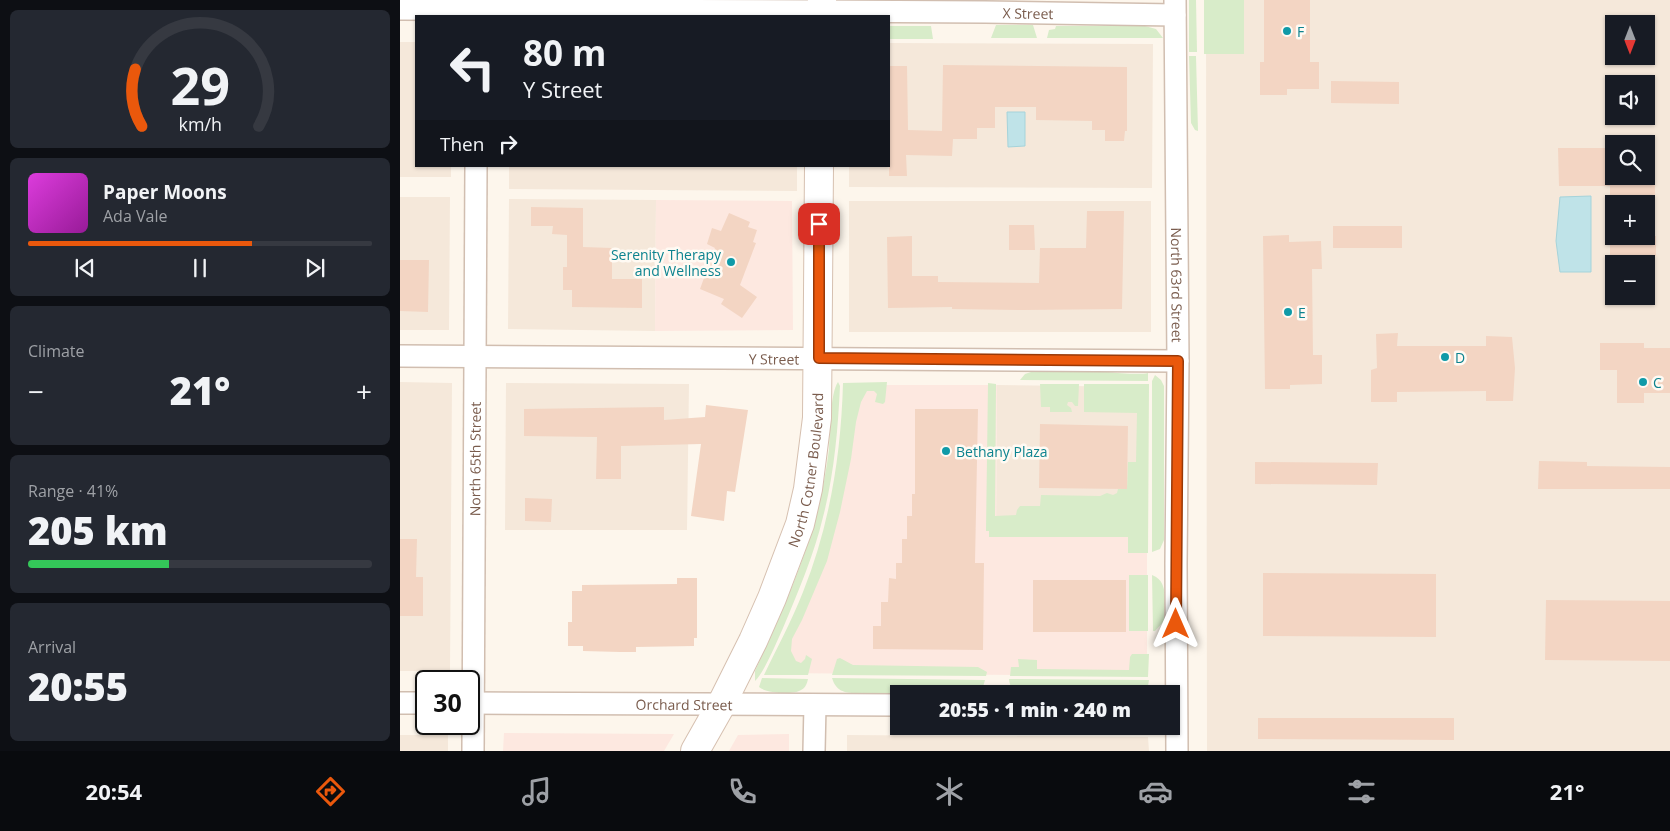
<!DOCTYPE html>
<html lang="en">
<head>
<meta charset="utf-8">
<style>
  body { margin:0; font-family:"Open Sans",sans-serif; background:#242831; color:#f1f3f6; height:100vh; display:flex; flex-direction:column; font-size:19px; white-space:nowrap }
  * { box-sizing:border-box; margin:0 }
  p { font-size:16px; color:#9ea1a6 }
  .icon { flex:none; width:28px; height:28px; fill:none; stroke:currentColor; stroke-width:2; stroke-linecap:round; stroke-linejoin:round }
  .map { position:relative; flex:1; overflow:hidden }
  .panel { display:flex; flex-direction:column; gap:10px; padding:10px; background:#0d0f14; width:400px }
  .panel>* { flex:none }
  .hud { position:absolute; left:15px; top:15px; width:475px; height:152px; border-radius:0px; box-shadow:0 1px 4px #0004; background:#171b24; color:#f1f3f6; overflow:hidden }
  .needle { width:32px; rotate:180deg }
  .buttons { position:absolute; left:1205px; top:15px; display:grid; gap:10px }
  .buttons a { display:grid; place-items:center; width:50px; height:50px; border-radius:0px; background:#171b24; box-shadow:0 1px 4px #0004; font-size:25px }
  .speed { position:absolute; left:15px; top:670px; display:flex; gap:10px; font-size:25px; font-weight:700; text-align:center }
  .speed>* { display:grid; place-content:center; width:65px; height:65px; border-radius:50%; background:#171b24; box-shadow:0 1px 4px #0004; line-height:1 }
  .speed .limit { border:2px solid #111; border-radius:8px; background:#fff; color:#111 }
  .pin { position:absolute; display:grid; place-items:center; width:42px; height:42px; color:#fff; margin:-21px; border-radius:10px; box-shadow:0 2px 8px #0006 }
  .me { position:absolute; width:55px; margin:-28px; rotate:0deg; stroke-linejoin:round; filter:drop-shadow(0 0 4px #0008) }
  .turn { display:flex; align-items:center; gap:18px; height:105px; padding:0 25px; font-size:22px }
  .turn .icon { width:65px; height:65px; stroke-width:2.5 }
  .turn b { display:block; font-size:35px; line-height:42px }
  .then { display:flex; align-items:center; height:48px; padding:0 25px; background:#0003; gap:10px; font-size:19px }
  .big { font-size:38px; font-weight:800; line-height:1.1 }
  .panel .widget { flex:1; display:flex; flex-direction:column; justify-content:center; gap:8px; min-width:0; padding:0 18px; border-radius:8px; background:#242831 }
  .panel .dial { align-items:center; gap:0 }
  .dial svg { height:130px; overflow:visible; fill:none; stroke:#363941; stroke-width:7; stroke-linecap:round; text-anchor:middle }
  .dial text { fill:#f1f3f6; stroke:none }
  .song { display:flex; align-items:center; gap:15px }
  .cover { width:60px; height:60px; border-radius:8px; background:linear-gradient(135deg,hsl(300 70% 55%),hsl(300 70% 35%)) }
  .played { height:5px; border-radius:2px; background:linear-gradient(90deg,#ea580c 65%,#363941 65%) }
  .keys { display:flex; justify-content:space-around; direction:ltr }
  .heat { display:flex; justify-content:space-between; align-items:center; font-size:28px; direction:ltr }
  .charge { height:8px; border-radius:4px; background:linear-gradient(90deg,#34c759 41%,#363941 0) }
  .trip { position:absolute; left:490px; top:685px; width:290px; height:50px; border-radius:0px; background:#171b24; box-shadow:0 1px 4px #0004; font-weight:800; line-height:50px; text-align:center }
  .tabs { display:flex; height:80px; justify-content:space-around; align-items:center; background:#090b0e; color:#9ea1a6 }
  .tabs .icon { width:35px; height:35px }
  .tabs .on { color:#ea580c }
  .tabs b { font-size:22px; color:#f1f3f6 }
  main { display:flex; flex:1; min-height:0 }
  .map>svg:first-child { display:block }
</style>
</head>
<body>
<main>
<section class="panel">
<div class="widget dial"><svg viewBox="0 0 100 80">
<path d="M14 69A42 42 0 1 1 86 69"/>
<path d="M14 69A42 42 0 0 1 10 34" stroke="#ea580c"/>
<text x="50" y="56" font-size="32" font-weight="700">29</text>
<text x="50" y="72" font-size="11">km/h</text>
</svg></div>
<div class="widget">
<div class="song"><i class="cover"></i><div><b>Paper Moons</b><p>Ada Vale</p></div></div>
<div class="played"></div>
<div class="keys"><svg class="icon" aria-label="previous" viewBox="0 0 24 24"><path d="M18 5L8 12l10 7zM5 5v14"/></svg><svg class="icon" aria-label="pause" viewBox="0 0 24 24"><path d="M8 5v14M16 5v14"/></svg><svg class="icon" aria-label="next" viewBox="0 0 24 24"><path d="M6 5l10 7-10 7zM19 5v14"/></svg></div>
</div>
<div class="widget"><p>Climate</p>
<div class="heat"><a>−</a><b class="big">21°</b><a>+</a></div>
</div>
<div class="widget"><p>Range · 41%</p><b class="big">205 km</b><div class="charge"></div></div>
<div class="widget"><p>Arrival</p><b class="big">20:55</b></div>
</section>
<div class="map">
<svg width="1270" height="751" viewBox="0 0 1270 751">
  <rect width="100%" height="100%" fill="#fdf6ec"/>
  <!-- residential -->
  <path fill="#f5e8da" fill-rule="evenodd" d="M806,0H1270V751H807ZM1214,24H1246V56H1214ZM1214,84H1246V116H1214ZM1214,144H1246V176H1214ZM1214,204H1246V236H1214ZM1214,264H1246V296H1214Z
    M0,42H16V166H51V177H0Z
    M489,43L753,44L752,188L449,187V166H489Z
    M109,166H397V191L109,189Z
    M0,197H50L49,330H0Z
    M109,199L256,200L255,331L108,329Z
    M449,201H751V332H449Z
    M0,382L52,383L50,671H0Z
    M106,383L289,384L287,530H105Z
    M597,385L747,387V532H596Z
    M0,735H48V751H0Z
    M447,735L748,737L749,751H447Z"/>
  <!-- commercial -->
  <path fill="#fde8e0" d="M256,200L392,201L393,330L255,331Z
    M447,385H597L596,532H747V676L372,673L396,621L435,501Z
    M104,733L274,734L264,751H103Z
    M389,734V751H329L338,735Z"/>
  <!-- green -->
  <path fill="#d8ecc9" d="M789,0H796L797,52H789Z
    M804,0H844V54H804Z
    M596,25H633L637,38H591Z
    M489,26H531L533,39H489Z
    M656,26H745L756,29L763,38H647L649,30L655,29Z
    M789,56H796L798,131L795,130L791,123Z
    M631,372H707C718,373 740,375 748,373V381L620,380L625,374Z
    M755,375L761,380L764,386V540L760,549L752,552V381Z
    M438,382L440,386C438,430 434,475 423,517C414,555 398,592 383,628C377,641 364,673 355,681V671C389,597 419,532 429,449C430,434 430,393 438,382Z
    M487,382L485,402L483,404L475,402L477,394L474,391H467L461,402L456,422L451,459L440,512L427,561L402,620L392,639L391,651L396,661L401,663L405,659L406,655L412,659L408,675H364C377,648 392,620 403,592C430,524 441,455 443,383Z
    M588,383L596,384L595,516L616,515L617,510L620,506H640L641,495L700,496L707,493L713,495L717,493L718,489H727L728,462H736L737,413L684,412V384H749L748,553H728V537H589V531H586Z
    M640,384H679L678,406H675L672,402H668L667,405L671,408L672,412H650V407H641Z
    M729,575H748V631H729Z
    M752,575C770,581 764,606 764,621L755,631H753Z
    M732,654H749L748,677L610,676L611,667H619L618,659L637,660V669L729,670L730,657Z
    M440,658L453,665L578,667L587,672L586,676L432,675L437,659Z
    M362,678L408,679C407,684 405,689 399,691C390,695 366,693 359,687Z
    M432,678L585,680L583,687L575,693H456C444,693 436,691 432,678Z
    M609,679L749,680L747,692L743,693L630,694C619,692 610,692 609,679Z"/>
  <!-- water -->
  <path fill="#bfe3e8" stroke="#a5d3da" d="M607,112H625V146L608,147Z
    M1191,196V272H1160L1156,241L1160,197Z"/>
  <!-- building -->
  <path fill="#f3d5c3" d="M864,0H910V62H919V89H887V95H860V62H864Z
    M543,65L727,67V131H725L724,141H705V130H692V121L636,120V107H595V128H577V139H553L552,156L506,155L507,176H489V66H507L508,130L542,131Z
    M931,81L999,82V104L931,103Z
    M1158,148H1214V176H1255V204H1210V186H1159Z
    M131,207L183,208V247L212,248V279H242V308L172,307V290H163V267H167V235L152,234L153,226H131Z
    M687,211H724L722,309L624,310L552,309V307L488,308L487,237L512,236V276H538V282L639,283L640,248H686Z
    M329,213L350,222L348,227L357,230L353,242L356,243L340,285L357,297L342,318L321,304L324,299L300,289L315,248L307,244L312,228L321,231Z
    M609,225H634L635,250H609Z
    M933,226H1002V248H933Z
    M889,235V242L921,241L922,269H912L913,355H922V384L890,385V389H865L863,236Z
    M1210,236H1256V256H1210Z
    M0,260H29L28,312L0,311Z
    M998,333L997,346H1086V336L1112,337L1115,368L1113,401H1086V391L997,392V402H971V370L977,368L976,334Z
    M1200,343H1244V348H1270V393H1244V403H1217V370H1200Z
    M306,405L348,410L335,492L327,491L324,521L291,516L301,444L221,446V479H196L197,437L124,436V409L264,407V420L305,417Z
    M515,409H578L575,563H584L583,650L473,649V626H481V602H488L489,578L496,579V563H502V539H507V516H512V494H515Z
    M640,424L728,426L727,489L639,488Z
    M1139,461L1187,462V466L1270,467V489H1138Z
    M855,462L978,463L977,485L855,484Z
    M125,498L152,499L151,522L125,521Z
    M0,539H17L16,577H23V616H0Z
    M863,573L1036,574V637L863,636Z
    M277,578H297V638H294V646L236,647V652H220L183,651V646H168V622H172V591H182V585L277,584Z
    M633,580H726V632H633Z
    M1146,600L1270,601V661L1145,660Z
    M858,718H1054V740L858,739Z"/>
  <g fill="none" stroke-linecap="round" stroke-linejoin="round">
    <!-- minor casing -->
    <g stroke="#d1beb0" stroke-width="24">
      <g id="minor">
        <path id="s1" d="M775,0L778,361L776,564L777,751"/>
        <path id="s2" d="M0,9L585,12L775,15"/>
        <path id="s3" d="M0,356L778,361"/>
        <path d="M0,703H26"/>
        <path id="s4" d="M69,703L499,705"/>
        <path id="s5" d="M73,751L76,166"/>
        <path d="M414,751L415,705"/>
      </g>
    </g>
    <!-- secondary casing -->
    <g stroke="#d6c0b0" stroke-width="30">
      <g id="secondary">
        <path d="M421,16L422,0"/>
        <path id="s6" d="M295,751L321,705L353,641L372,598L400,524L408,489L417,418L419,166"/>
      </g>
    </g>
    <!-- minor -->
    <use href="#minor" stroke="#fff" stroke-width="21"/>
    <!-- secondary -->
    <use href="#secondary" stroke="#fff" stroke-width="28"/>
  </g>
  <g fill="none" stroke-linecap="round" stroke-linejoin="round">
    <!-- route casing -->
    <g stroke="#983908" stroke-width="12">
      <path id="route" d="M419,224V358L778,361L776,624"/>
    </g>
    <!-- route -->
    <use href="#route" stroke="#ea580c" stroke-width="9"/>
  </g>
  <!-- markers -->
  <g fill="#0f9aa8" stroke="#fffaf3" stroke-width="2">
    <circle cx="887" cy="31" r="5"/>
    <circle cx="331" cy="262" r="5"/>
    <circle cx="888" cy="312" r="5"/>
    <circle cx="1045" cy="357" r="5"/>
    <circle cx="1243" cy="382" r="5"/>
    <circle cx="546" cy="451" r="5"/>
  </g>
  <g text-anchor="middle" dominant-baseline="central" stroke-width="5" stroke-linejoin="round" paint-order="stroke">
    <!-- street labels -->
    <g font-size="14" fill="#7a5c4d" stroke="#fffaf3">
      <text stroke="none"><textPath href="#s2" startOffset="628">X Street</textPath></text>
      <text stroke="none"><textPath href="#s1" startOffset="285">North 63rd Street</textPath></text>
      <text stroke="none"><textPath href="#s3" startOffset="374">Y Street</textPath></text>
      <text stroke="none"><textPath href="#s5" startOffset="292">North 65th Street</textPath></text>
      <text stroke="none"><textPath href="#s6" startOffset="305">North Cotner Boulevard</textPath></text>
      <text stroke="none"><textPath href="#s4" startOffset="215">Orchard Street</textPath></text>
    </g>
    <!-- culture labels -->
    <g font-size="14" fill="#0d838f" stroke="#fffaf3" text-anchor="start">
      <text x="897" y="31">F</text>
      <text x="321" y="254" text-anchor="end">Serenity Therapy<tspan x="321" dy="16">and Wellness</tspan></text>
      <text x="898" y="312">E</text>
      <text x="1055" y="357">D</text>
      <text x="1253" y="382">C</text>
      <text x="556" y="451">Bethany Plaza</text>
    </g>
  </g>
</svg>
<div class="buttons">
<a><svg class="needle" viewBox="-14 -14 28 28"><path d="M0-13l5 13h-10z" fill="#e53935"/><path d="M0 13l5-13h-10z" fill="#9ea1a6"/></svg></a>
<a><svg class="icon" aria-label="sound" viewBox="0 0 24 24"><path d="M4 9h4l5-4v14l-5-4H4zM17 9q2 3 0 6"/></svg></a>
<a><svg class="icon" aria-label="search" viewBox="0 0 24 24"><circle cx="10" cy="10" r="6"/><path d="M15 15l6 6"/></svg></a>
<a>+</a>
<a>−</a>
</div>
<div class="speed"><div class="limit">30</div></div>
<div class="pin" style="left:419px;top:224px;background:#d93025"><svg class="icon" aria-label="arrive" viewBox="0 0 24 24"><path d="M6 21V4h12l-3 4 3 4H6"/></svg></div>
<svg class="me" style="left:776px;top:624px" viewBox="-20 -20 40 40"><path d="M0-17L14 15 0 8-14 15z" fill="#ea580c" stroke="#fff" stroke-width="4"/></svg>
<div class="trip">20:55 · 1 min · 240 m</div>
<div class="hud">
<div class="turn"><svg class="icon" aria-label="left" viewBox="0 0 24 24"><path d="M17 20v-9H6M10 6l-5 5 5 5"/></svg><div><b>80 m</b>Y Street</div></div>
<div class="then">Then<svg class="icon" aria-label="right" viewBox="0 0 24 24"><path d="M7 20v-9h11M14 6l5 5-5 5"/></svg></div>
</div>
</div>
</main>
<nav class="tabs">
<b>20:54</b>
<svg class="icon on" aria-label="directions" viewBox="0 0 24 24"><path d="M12 3l9 9-9 9-9-9zM9 14v-3h6M13 9l2 2-2 2"/></svg>
<svg class="icon" aria-label="music" viewBox="0 0 24 24"><path d="M9 18V5l10-2v13"/><circle cx="6" cy="18" r="3"/><circle cx="16" cy="16" r="3"/></svg>
<svg class="icon" aria-label="phone" viewBox="0 0 24 24"><path d="M5 4h4l2 5-3 2q2 4 5 5l2-3 5 2v4C11 20 4 13 5 4z"/></svg>
<svg class="icon" aria-label="climate" viewBox="0 0 24 24"><path d="M12 3v18M4 7l16 10M4 17L20 7"/></svg>
<svg class="icon" aria-label="car" viewBox="0 0 24 24"><path d="M5 17H2v-5l4-1 3-4h7l3 4 3 1v5h-3M9 17h6M6 11h13"/><circle cx="7" cy="17" r="2"/><circle cx="17" cy="17" r="2"/></svg>
<svg class="icon" aria-label="filters" viewBox="0 0 24 24"><path d="M4 7h16M4 17h16"/><circle cx="9" cy="7" r="2"/><circle cx="15" cy="17" r="2"/></svg>
<b>21°</b>
</nav>
</body>
</html>
